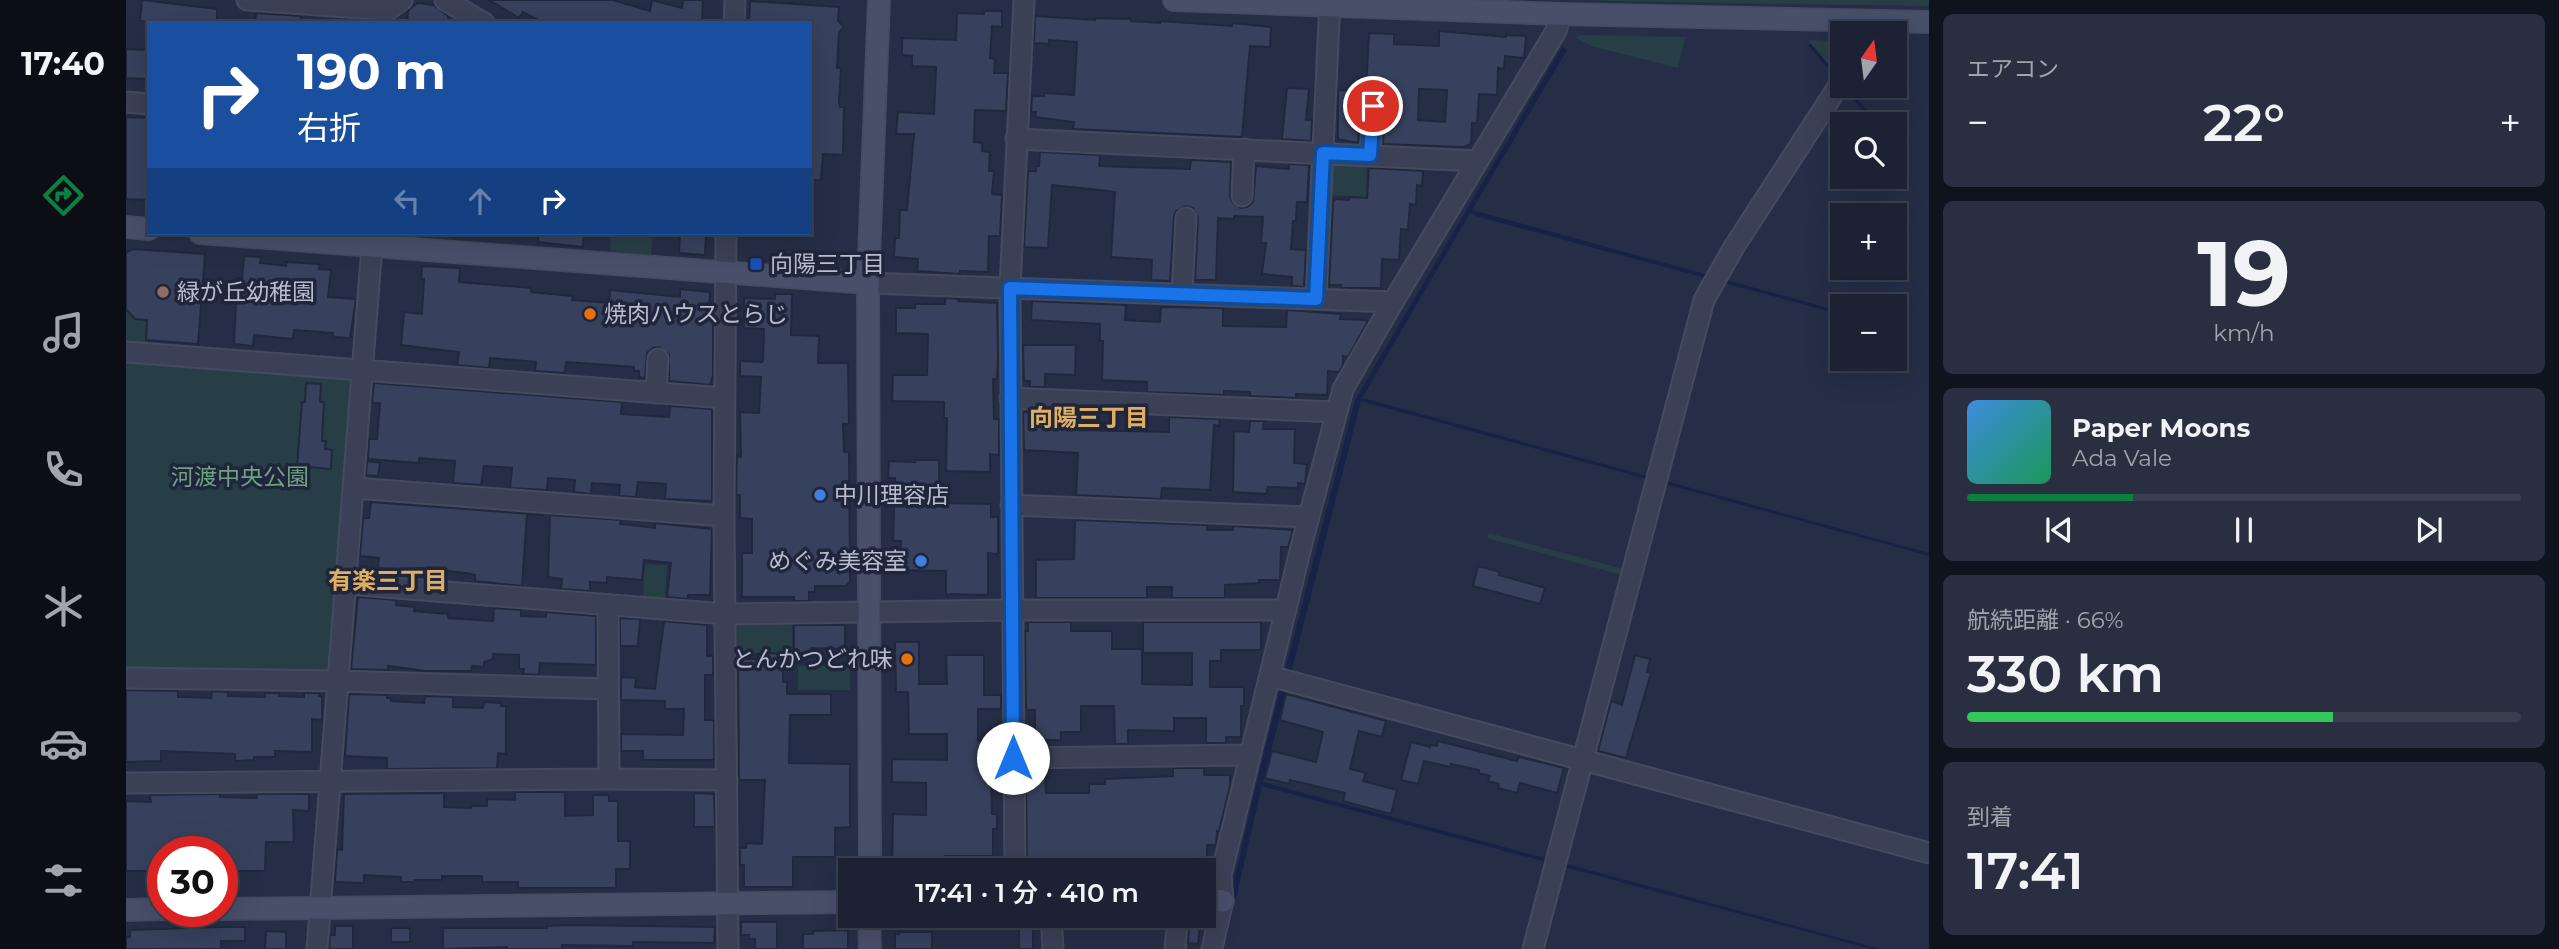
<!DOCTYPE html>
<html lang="ja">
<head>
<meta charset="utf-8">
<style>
  body { margin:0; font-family:Montserrat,"Noto Sans JP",sans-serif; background:#292f40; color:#f1f3f6; height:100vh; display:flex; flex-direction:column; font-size:26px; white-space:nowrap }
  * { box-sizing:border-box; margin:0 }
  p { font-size:23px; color:#a0a4ac }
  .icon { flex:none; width:38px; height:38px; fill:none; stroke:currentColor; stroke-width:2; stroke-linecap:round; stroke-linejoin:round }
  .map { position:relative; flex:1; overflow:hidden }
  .panel { display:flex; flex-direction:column; gap:14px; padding:14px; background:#0f131d; width:630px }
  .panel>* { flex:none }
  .banner { position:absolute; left:21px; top:21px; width:665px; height:214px; border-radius:0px; box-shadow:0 7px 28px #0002,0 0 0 2px #3a3f4f; background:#1a4fa0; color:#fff; overflow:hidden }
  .needle { width:46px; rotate:14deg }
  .fabs { position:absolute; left:1704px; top:21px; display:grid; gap:14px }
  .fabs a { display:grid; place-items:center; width:77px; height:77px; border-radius:0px; background:#1c2234; box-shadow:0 7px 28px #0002,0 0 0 2px #3a3f4f; font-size:35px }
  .speed { position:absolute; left:21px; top:836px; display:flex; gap:14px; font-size:35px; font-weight:700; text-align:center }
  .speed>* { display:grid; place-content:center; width:91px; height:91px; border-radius:50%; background:#1c2234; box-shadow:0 7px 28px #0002,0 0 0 2px #3a3f4f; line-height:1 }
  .speed .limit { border:10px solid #d22; background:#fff; color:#111 }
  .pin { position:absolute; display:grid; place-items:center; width:60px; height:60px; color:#fff; margin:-30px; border:4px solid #fff; border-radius:50%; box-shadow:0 2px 7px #0007 }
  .me { position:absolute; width:77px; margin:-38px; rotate:0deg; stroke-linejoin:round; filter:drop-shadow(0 0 5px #0008) }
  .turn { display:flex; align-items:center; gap:24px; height:147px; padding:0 35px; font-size:32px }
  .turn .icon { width:91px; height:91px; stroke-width:2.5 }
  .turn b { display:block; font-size:49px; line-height:60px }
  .lanes { display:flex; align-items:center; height:66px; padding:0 35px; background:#0003; justify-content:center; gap:35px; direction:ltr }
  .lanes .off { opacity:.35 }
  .big { font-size:52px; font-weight:600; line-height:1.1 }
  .panel .card { flex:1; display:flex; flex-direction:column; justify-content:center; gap:10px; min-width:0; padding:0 24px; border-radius:10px; background:#292f40 }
  .panel .dial { align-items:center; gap:0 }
  .dial b { font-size:91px; line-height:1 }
  .song { display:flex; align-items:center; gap:21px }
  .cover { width:84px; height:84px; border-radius:10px; background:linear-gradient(135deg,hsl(210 70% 55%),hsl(150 70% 35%)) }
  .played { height:7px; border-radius:4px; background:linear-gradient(90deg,#0b8043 30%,#3a3f4f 30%) }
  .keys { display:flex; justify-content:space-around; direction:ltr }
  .heat { display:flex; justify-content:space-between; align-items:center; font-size:38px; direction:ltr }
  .charge { height:10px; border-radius:5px; background:linear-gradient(90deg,#34c759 66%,#3a3f4f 0) }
  .trip { position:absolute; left:712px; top:858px; width:378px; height:70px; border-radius:0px; background:#1c2234; box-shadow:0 7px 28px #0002,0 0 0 2px #3a3f4f; font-weight:600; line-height:70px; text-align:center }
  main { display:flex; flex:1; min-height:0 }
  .menu { display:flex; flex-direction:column; width:126px; justify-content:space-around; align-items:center; background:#0b0e15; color:#a0a4ac }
  .menu .icon { width:49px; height:49px }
  .menu .current { color:#0b8043 }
  .menu b { font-size:32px; color:#f1f3f6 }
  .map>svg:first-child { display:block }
</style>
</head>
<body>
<main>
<nav class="menu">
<b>17:40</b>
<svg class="icon current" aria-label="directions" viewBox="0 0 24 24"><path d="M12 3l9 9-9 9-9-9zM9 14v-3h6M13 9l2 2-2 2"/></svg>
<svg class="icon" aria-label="music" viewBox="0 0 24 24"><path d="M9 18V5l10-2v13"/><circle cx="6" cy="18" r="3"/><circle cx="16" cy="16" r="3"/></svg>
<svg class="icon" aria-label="phone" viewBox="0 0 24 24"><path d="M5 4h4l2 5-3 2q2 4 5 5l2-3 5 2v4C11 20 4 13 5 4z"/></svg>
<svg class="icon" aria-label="climate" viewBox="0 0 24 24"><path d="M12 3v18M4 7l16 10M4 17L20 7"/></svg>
<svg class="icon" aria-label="car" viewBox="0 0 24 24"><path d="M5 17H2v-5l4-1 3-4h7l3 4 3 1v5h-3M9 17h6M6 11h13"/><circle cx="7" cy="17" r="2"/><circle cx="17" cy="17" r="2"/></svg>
<svg class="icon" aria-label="filters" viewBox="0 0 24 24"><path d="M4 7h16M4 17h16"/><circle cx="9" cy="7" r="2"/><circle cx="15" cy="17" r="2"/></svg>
</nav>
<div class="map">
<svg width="1803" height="949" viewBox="0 0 1803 949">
  <rect width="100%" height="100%" fill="#252e46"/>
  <!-- green -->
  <path fill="#283e47" d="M1465,0H1803V6L1484,1Z
    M1452,35L1559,37L1552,68L1465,46L1450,38Z
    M1682,40L1717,41V61L1711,75Z
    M1200,159L1241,161L1240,197L1198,195Z
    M485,233H527L525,255L484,251Z
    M0,310L9,319L20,320L19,343L0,342Z
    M0,352L236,370L212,681L0,678Z
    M1363,533L1501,570L1499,576L1361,538Z
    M519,564L541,565L539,601L517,599Z
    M615,621H666V653L611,654L610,624Z
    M672,666H724V690H672Z"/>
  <!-- water -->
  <path fill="#172246" d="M1685,44L1752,124H1748L1682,45Z
    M1436,47L1441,50L1346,210L1717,312V315L1353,217L1344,213L1236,398L1803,553V556L1235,401L1137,782L1755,949H1745L1136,786L1098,949H1092L1138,752L1229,400Z"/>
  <!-- building -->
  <path fill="#37415d" stroke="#21283d" stroke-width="2" fill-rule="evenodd" d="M16,0L91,9V23L14,21Z
    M363,0H487L524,11L526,0L556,8L557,0H577L576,23H418L397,12L393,18Z
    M624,1L713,7L712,21L718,27L713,33L711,68H715L713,102L714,107H718L717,155L697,154L695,180H684L687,45H684V23H623Z
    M291,3L308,5L322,16V23H281L282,11Z
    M858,11H876V27L866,26L864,58L869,59L868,73H882L880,111L849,110L848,142L856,143V151L864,152L863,171H868L866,194L876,195L874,236H863L862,272L834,271V274L791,271L792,259L768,257L769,238H773L774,210H781L788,134H770L772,112L808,114L810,67L786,66V56L776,55V38L830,40L831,13L858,14Z
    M130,13L175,16L174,23H129Z
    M909,16L969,20V18L1005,19V21L1034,23V21L1106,26V23L1145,27L1144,47L1124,46L1116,137L947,129L948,122L909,117L910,112H905L906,96H918V93L948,95L951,42L923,40V44L908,43Z
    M1313,31L1380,37V35L1400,36L1398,58L1379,56L1378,69L1372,68L1371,95L1353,94L1351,123H1346L1345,144L1337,147L1257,144L1259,106L1254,96L1247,94L1237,99L1235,105L1232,143L1212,139V90L1232,91V89H1240L1243,33L1268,34V44L1313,46ZM1293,89L1321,90L1319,122L1292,120Z
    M0,49L22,50L20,79L0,78Z
    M1161,88L1183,89L1180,120H1186L1185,141L1156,139Z
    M0,117L23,118V200L0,199Z
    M914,152L974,155L973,166L1064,169L1065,160L1105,162L1104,196L1106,202L1115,208L1121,207L1127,202L1130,166L1163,169V164L1183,165L1181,202H1171L1170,221H1167L1165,249L1180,250L1178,287L1166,286V277L1136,274L1140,243H1135L1137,217L1108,216V219L1092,218L1090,280H1069L1072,218L1067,208L1060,206L1050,211L1048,217L1044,281L1025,280L1026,260L985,257L989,192L974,190L926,185L922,248L898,247L902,171H910V166H913Z
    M1243,168L1297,171L1296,186L1291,185L1290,205L1284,204L1282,230L1275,229L1273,260L1256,259L1255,288H1215V285H1203L1207,202L1209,199L1223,200V197L1241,198Z
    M413,233H458L457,247L412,242Z
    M554,233H580L579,255L553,253Z
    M7,249L79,254L72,344L20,340L21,320L9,319L0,309V253Z
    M118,256L135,257L134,263L160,266V262L194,264L193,269L205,270L202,297L230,299L224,338L207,337V333L168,330L167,339L128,335L127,346L108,344L111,278H116Z
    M296,266L334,268L333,282L405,288V292L447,296L446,300L483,303L484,290L554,297V289L584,292L582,318H587V376L584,385L543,381V354L533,347L527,348L521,353L519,378L513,377V371H508V367L440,362L439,373L409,371L410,362L364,358L363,368L331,365L333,352L275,345L278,312L296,314L298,279H295Z
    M649,294H666L665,335L693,336L692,363H722L723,424H717L718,452H723L724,581L720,586H689V592H683V601H668V597H616V553H626V519L614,518V495H610L611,456L615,457L614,412L633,413L635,377L614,376V361L636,362L637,360L638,329L618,328V298L649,299Z
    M819,298L833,299L832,301L871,303L872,358L871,379H867L868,419H873V455L864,454V472L820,471L821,418H818V402L766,401L767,375H801L802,334L770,333V308H789V304H819Z
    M906,301L1000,305L999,320L1034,322L1035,307L1097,308V326L1160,327L1161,310L1215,314L1214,319L1241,320V323L1222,357L1217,356V365L1213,372L1202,371L1201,395L1170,394V398L1124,396V392L1098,391V395L1021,392V382L976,380L977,341H974V324L905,320Z
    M897,345H950L949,375L919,374V387H904V381H898Z
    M180,383L195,384L194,402H198L196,441H200L199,449L206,450L205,469L171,466L176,402H179Z
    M248,383L496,402L495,414L543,417L544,406L586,409V501L539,499L540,484L512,482L510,497L493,496L494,485L466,483L465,494L448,492L449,480L422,478L421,490L384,488L386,468L358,466L355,485L327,483L329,461L293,458V463L242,459L243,439H251L254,403H246Z
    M897,412L950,413L949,430L1043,432V417L1094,419L1093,426L1088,425L1084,490L1036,488L1035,499L950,495L952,453L898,450Z
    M1124,421H1138L1137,429H1169L1168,463L1181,464L1179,484L1172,483V488L1142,487L1140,494L1107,492L1108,431L1123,432Z
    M789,460H813V503L865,504V517H872V554L862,553V595L820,594V571L774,570L775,541H767L769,478H762L763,461L789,462Z
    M241,461L254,463L252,476L240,475Z
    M245,502L418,515L401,514L396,586L349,581V575L341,573L291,568L290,572L252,568L253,558L234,556L237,518H243Z
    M424,515L495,520L494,524L529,528V523L586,529L584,595H562V599L541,597L545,563L518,560L516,580L481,577V583L464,582V591L435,589L436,579L422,577Z
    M949,520L1081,525V530H1107V526L1167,530L1162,547H1155L1154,580H1133V583L1099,585V598H1046V587H1021V598H910V560L948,559Z
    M1352,566L1374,572L1373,575L1419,588L1414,604L1347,586Z
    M232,597L270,600V605L289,607L288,611L322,614V618L367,621L368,608L395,610V616L420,617V612L470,616V665L414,663L413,675L397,674L398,669H393V655L367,654V659L358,662V667L346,666L345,671H300L262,666V670L225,669Z
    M494,618L514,619L512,646H494Z
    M538,621L581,625V656H587V675H579V720H588V760H517V751H495V734L557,735L558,709H539V701L495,700V677L510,678L509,687L529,689Z
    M902,622H945V631H986V649H1016V684L1066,685V653H1017V622H1135V650H1095V661H1084V687H1118V706H1115V737H1100V743H1080V718H1048V731L1002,730V744H989L988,706H955V732H935V740H909V710H900L899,631H902Z
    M668,625H719V649L685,648V653H668Z
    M769,642H793V684H821L820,655H858V695H875V709H852V741L858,740V776H865L866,814H871V829H867V856H819V870H766L767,814L800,815V783L766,782V759L821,760V734H783L782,692H770Z
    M657,653V682H661V694H705V715H664L663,763L724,764V827L709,828V857H667V887H618V865H614V848H620V843L636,844L639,780H613L612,659H631V654Z
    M1509,655L1524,659L1521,672L1525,673L1500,758L1472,751L1485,701L1496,705Z
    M0,690L52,691V697H59L85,698L86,691L102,692V696L139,697V693H153V696L178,697V693H193V696H196V720L186,719V752L149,751V757H128V760L109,761V754L35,751V761L0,762Z
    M223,694L261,695V698H265V701L298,703L299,696L327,697V707L357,708L358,702L375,703V706H380V754L372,753L371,768L261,769V758L219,756Z
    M1160,694L1260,721L1256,737L1233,731L1224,769L1240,773L1237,781L1271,790L1265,814L1217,801L1219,793L1164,780L1163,784L1139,778L1146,751L1190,762L1197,732L1154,720Z
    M1312,741L1391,761L1393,757L1438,768L1431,793L1394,783L1391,793L1372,788L1373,784L1362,781L1364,776L1353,773V770L1325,764L1324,767L1298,761L1292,784L1275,780L1285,742L1304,747V745L1311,746Z
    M1047,768H1078V775H1104V786L1093,831H1091L1090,845H1081V870L1032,867V860H1006V870H901L900,770H919L920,793H963V784H979V779L1047,776Z
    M389,792H439V816L467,815V795H483V801H492V841H504V869H490V888H392V882H356V876H316V880H288V882H275V877L238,875V883L209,882L211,849L216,850L218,794L318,793V807L345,808V806H361V799L389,800Z
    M568,793L588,794L589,827H568Z
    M94,794V797L131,798V794H183V811L167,810L168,842H140L139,871H96V852H37V871H0V801L25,802L24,795Z
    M1064,915L1075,916L1072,944L1062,943Z
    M615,922H651V949H629V939H623V935H615Z
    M443,925L589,927L588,943L507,942V946L436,945V949H381V947L317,949V928H421V926Z
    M893,925H907V949H893Z
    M209,926H227V949H203L204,935H209Z
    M94,927H119V941H95V949H0V938L4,937V930Z
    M265,928H284V942H265Z
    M722,930V949H677V934H687V931Z
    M140,931L160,932V949H139Z
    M773,932H806V949H769V934H773Z"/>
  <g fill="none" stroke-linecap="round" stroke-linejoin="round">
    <!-- street casing -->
    <g stroke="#444a5f" stroke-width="23">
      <path id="street" d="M121,0L262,10L276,0
        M319,0L358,23
        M608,23L609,0
        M0,102L23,104
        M890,139L1351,161
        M1244,155L1247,106
        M1116,196L1118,149
        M600,233L598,516L602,949
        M742,283L1267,302
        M1056,294L1060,218
        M1190,299L1204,0
        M0,352L599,398
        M530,393L532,359
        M884,398L1210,412
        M228,488L598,516
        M885,505L1182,517
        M220,584L600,614L886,610H1160
        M482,605L483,779
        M1144,676L1803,853
        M0,678L212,681L482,689
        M887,758L1124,755
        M0,783L483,779L601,780
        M889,870L884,288L898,0
        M925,915L927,949
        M191,949L247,233
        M1049,949L1052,915
        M1086,949L1097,901L1095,875L1177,539L1217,389L1267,302L1430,31L1435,14
        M1407,949L1578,300L1608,247L1717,79"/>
    </g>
    <!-- secondary casing -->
    <g stroke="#444a5f" stroke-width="24">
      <path id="secondary" d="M1048,0L1435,14L1803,22
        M0,227L23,229
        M74,233L742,283
        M744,870L742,283L753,0
        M1078,899L1097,901
        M96,909L724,902
        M0,910L37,909
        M743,915L744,949"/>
    </g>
    <!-- street -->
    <use href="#street" stroke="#3a4156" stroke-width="19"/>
    <!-- secondary -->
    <use href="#secondary" stroke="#484f69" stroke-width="21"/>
  </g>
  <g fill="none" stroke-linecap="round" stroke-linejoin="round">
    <!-- route casing -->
    <g stroke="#114b97" stroke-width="18">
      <path id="route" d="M887,758L884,288L1190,299L1197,153L1244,155L1247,106"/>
    </g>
    <!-- route -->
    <use href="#route" stroke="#1a73e8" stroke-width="12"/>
  </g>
  <!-- markers -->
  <rect fill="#1a4fb4" stroke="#1f263b" stroke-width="2.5" x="623" y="257" width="14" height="14" rx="3.5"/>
  <circle fill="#8d6e63" stroke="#1f263b" stroke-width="2.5" cx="37" cy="292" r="7"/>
  <g fill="#e8710a" stroke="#1f263b" stroke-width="2.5">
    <circle cx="464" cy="314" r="7"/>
    <circle cx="781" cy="659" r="7"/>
  </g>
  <g fill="#3f7fe0" stroke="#1f263b" stroke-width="2.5">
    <circle cx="694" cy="495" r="7"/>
    <circle cx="795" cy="561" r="7"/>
  </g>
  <g text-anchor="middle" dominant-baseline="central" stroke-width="7" stroke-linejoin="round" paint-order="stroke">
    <!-- poi labels -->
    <g font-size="23" fill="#b8bdcf" stroke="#1f263b" text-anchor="start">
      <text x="644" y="264">向陽三丁目</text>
      <text x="51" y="292">緑が丘幼稚園</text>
      <text x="478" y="314">焼肉ハウスとらじ</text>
      <text x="708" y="495">中川理容店</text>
      <text x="781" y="561" text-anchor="end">めぐみ美容室</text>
      <text x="767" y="659" text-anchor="end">とんかつどれ味</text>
    </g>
    <!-- park labels -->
    <g font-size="23" fill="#6da182" stroke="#1f263b">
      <text x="114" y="477">河渡中央公園</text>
    </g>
    <!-- neighbourhood labels -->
    <g font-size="24" font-weight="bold" fill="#dfae63" stroke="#1f263b">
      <text x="963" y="417">向陽三丁目</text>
      <text x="262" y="580">有楽三丁目</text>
    </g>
  </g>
</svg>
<div class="fabs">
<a><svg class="needle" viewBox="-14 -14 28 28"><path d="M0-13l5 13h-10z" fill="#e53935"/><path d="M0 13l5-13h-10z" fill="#a0a4ac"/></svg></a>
<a><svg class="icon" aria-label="search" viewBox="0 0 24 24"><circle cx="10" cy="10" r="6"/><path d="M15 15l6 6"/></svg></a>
<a>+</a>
<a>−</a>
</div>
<div class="speed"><div class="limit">30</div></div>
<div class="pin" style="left:1247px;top:106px;background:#d93025"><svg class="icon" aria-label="arrive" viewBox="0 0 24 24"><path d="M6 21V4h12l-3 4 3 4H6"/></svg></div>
<svg class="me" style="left:887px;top:758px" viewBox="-20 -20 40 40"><circle r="19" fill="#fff"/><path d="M0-13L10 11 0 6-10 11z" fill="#1a73e8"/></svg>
<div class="trip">17:41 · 1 分 · 410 m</div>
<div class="banner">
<div class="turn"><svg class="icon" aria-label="right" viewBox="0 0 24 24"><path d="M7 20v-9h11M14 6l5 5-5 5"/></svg><div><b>190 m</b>右折</div></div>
<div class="lanes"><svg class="icon off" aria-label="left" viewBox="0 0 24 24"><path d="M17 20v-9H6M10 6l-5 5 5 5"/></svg><svg class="icon off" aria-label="ahead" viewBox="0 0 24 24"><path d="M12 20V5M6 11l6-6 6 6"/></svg><svg class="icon" aria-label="right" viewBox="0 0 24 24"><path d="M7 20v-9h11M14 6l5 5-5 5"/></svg></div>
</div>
</div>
<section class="panel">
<div class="card"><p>エアコン</p>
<div class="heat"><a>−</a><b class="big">22°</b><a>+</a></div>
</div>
<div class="card dial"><b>19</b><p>km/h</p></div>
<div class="card">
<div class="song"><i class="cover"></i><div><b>Paper Moons</b><p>Ada Vale</p></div></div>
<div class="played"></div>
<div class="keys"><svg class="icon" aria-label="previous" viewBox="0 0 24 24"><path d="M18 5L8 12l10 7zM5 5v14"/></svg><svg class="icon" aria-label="pause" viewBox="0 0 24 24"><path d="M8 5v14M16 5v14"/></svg><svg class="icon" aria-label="next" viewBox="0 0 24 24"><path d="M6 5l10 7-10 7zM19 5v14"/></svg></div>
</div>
<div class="card"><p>航続距離 · 66%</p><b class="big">330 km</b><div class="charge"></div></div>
<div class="card"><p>到着</p><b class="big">17:41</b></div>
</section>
</main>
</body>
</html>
